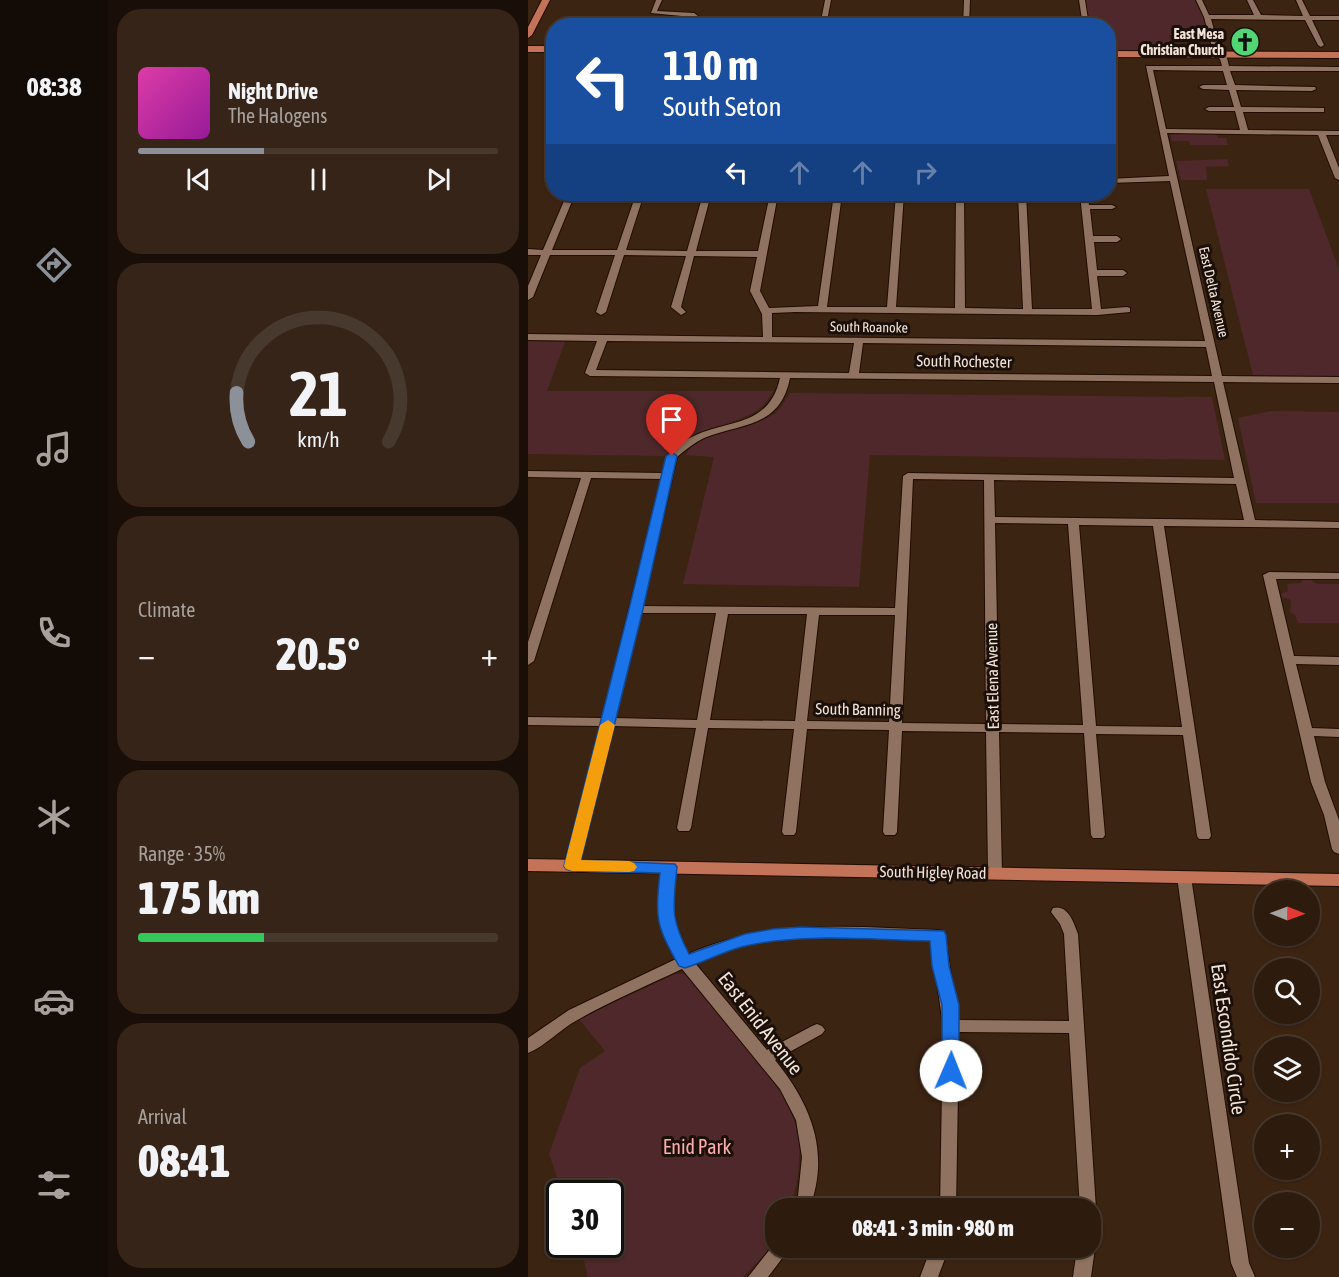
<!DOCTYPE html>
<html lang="en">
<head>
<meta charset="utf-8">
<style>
  body { margin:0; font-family:"Asap Condensed",sans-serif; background:#352417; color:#f1f3f6; height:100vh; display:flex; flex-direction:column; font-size:22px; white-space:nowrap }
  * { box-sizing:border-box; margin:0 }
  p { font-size:20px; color:#a7a19e }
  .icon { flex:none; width:33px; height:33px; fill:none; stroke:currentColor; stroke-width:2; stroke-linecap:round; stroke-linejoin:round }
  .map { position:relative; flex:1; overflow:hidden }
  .panel { display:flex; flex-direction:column; gap:9px; padding:9px; background:#190f08; width:420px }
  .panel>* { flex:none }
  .guide { position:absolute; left:18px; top:18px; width:570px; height:183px; border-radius:24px; box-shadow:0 2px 4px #0004,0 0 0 2px #48392e; background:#1a4fa0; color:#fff; overflow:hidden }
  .needle { width:39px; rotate:91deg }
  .fabs { position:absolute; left:726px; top:880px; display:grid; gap:12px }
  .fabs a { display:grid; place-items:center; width:66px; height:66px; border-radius:50%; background:#2d1b0e; box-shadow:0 2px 4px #0004,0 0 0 2px #48392e; font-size:30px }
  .speed { position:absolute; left:18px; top:1180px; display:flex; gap:12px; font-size:30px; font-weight:700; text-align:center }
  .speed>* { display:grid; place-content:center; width:78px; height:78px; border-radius:50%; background:#2d1b0e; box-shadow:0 2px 4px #0004,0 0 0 2px #48392e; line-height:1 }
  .speed .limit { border:3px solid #111; border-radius:9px; background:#fff; color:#111 }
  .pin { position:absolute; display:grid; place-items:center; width:51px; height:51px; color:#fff; margin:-62px -26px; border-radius:50% 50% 50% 0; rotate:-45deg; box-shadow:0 0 6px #0007 }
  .pin .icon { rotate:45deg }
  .me { position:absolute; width:66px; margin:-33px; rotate:1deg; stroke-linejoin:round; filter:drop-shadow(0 0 4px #0008) }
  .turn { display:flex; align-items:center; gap:21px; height:126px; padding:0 18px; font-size:27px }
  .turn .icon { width:78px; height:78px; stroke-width:2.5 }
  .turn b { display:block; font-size:42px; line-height:51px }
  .lanes { display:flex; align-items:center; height:57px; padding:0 18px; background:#0003; justify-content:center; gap:30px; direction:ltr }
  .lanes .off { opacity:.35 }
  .big { font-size:45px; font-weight:800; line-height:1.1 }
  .panel .card { flex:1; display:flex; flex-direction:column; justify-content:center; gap:9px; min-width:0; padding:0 21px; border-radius:24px; background:#352417 }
  .panel .dial { align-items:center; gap:0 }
  .dial svg { height:156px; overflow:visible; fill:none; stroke:#48392e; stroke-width:7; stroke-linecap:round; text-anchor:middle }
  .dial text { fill:#f1f3f6; stroke:none }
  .song { display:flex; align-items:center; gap:18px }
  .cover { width:72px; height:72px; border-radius:9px; background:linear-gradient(135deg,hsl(320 70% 55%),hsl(300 70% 35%)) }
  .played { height:6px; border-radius:3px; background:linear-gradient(90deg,#8c9099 35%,#48392e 35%) }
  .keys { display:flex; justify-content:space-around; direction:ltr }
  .heat { display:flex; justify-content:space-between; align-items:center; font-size:33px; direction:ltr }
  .charge { height:9px; border-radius:4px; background:linear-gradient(90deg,#34c759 35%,#48392e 0) }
  .trip { position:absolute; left:237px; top:1198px; width:336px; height:60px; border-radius:24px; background:#2d1b0e; box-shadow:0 2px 4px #0004,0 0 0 2px #48392e; font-weight:800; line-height:60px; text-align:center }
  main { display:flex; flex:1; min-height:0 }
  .tab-bar { display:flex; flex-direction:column; width:108px; justify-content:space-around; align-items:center; background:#120b06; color:#a7a19e }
  .tab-bar .icon { width:42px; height:42px }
  .tab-bar .selected { color:#8c9099 }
  .tab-bar b { font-size:27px; color:#f1f3f6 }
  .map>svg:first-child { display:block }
</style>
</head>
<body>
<main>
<nav class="tab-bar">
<b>08:38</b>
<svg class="icon selected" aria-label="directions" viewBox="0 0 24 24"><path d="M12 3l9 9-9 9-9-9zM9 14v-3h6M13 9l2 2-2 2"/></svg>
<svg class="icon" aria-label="music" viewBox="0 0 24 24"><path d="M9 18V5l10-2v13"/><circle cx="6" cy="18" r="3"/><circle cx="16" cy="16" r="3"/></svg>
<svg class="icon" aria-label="phone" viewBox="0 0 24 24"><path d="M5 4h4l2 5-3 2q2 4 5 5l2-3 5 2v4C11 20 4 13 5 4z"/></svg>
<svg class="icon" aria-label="climate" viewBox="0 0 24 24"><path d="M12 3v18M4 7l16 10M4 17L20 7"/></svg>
<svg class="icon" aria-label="car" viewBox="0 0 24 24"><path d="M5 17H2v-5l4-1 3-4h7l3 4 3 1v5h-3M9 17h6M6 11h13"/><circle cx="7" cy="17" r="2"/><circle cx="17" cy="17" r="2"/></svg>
<svg class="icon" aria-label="filters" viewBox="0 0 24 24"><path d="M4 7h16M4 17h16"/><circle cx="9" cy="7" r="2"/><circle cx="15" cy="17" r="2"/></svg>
</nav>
<section class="panel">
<div class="card">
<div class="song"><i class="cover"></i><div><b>Night Drive</b><p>The Halogens</p></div></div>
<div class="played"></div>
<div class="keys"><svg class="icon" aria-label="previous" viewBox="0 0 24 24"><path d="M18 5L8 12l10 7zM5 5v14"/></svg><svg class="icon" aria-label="pause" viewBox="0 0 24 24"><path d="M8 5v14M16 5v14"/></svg><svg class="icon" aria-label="next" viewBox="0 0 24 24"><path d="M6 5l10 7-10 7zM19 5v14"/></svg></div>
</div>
<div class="card dial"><svg viewBox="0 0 100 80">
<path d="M14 69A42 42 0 1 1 86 69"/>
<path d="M14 69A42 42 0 0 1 8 44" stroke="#8c9099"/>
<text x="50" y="56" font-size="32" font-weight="700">21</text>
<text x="50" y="72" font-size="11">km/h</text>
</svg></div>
<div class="card"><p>Climate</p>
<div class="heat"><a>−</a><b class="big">20.5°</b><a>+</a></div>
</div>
<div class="card"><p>Range · 35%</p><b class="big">175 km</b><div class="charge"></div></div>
<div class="card"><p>Arrival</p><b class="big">08:41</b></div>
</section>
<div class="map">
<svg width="811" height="1277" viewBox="0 0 811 1277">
  <rect width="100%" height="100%" fill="#3c2413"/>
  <!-- green -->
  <path fill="#4e282a" d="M554,0H671L684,35H641L646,54H581L580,26L558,25Z
    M644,133L688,134L690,138H698L700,145H662L661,141H644L642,134Z
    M699,159L701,166L678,167L679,180H653L648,161Z
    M678,189H781L811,269V376L725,375Z
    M0,341L37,342L19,391H246C241,397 237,405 231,409C200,430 163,424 136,456L0,454Z
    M262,393L684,397L697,460L342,455L331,587L155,584L186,457L158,455C168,431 223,428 245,415C252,411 257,400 262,393Z
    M743,411L811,412V503H728L710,418Z
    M777,579H782L789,584H811V623H770L767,615L762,612L763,600L754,597L753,594L760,591L759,584L772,583Z
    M147,974H158L252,1089L266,1120L272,1144L270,1175L263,1209H248L247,1238L237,1254L215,1277H60L52,1245H82V1194H35L21,1154L52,1068L77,1051L51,1019Z"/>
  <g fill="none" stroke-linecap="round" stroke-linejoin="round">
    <!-- minor casing -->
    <g stroke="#220c00" stroke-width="2">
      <path id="minor" d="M128,0H134L129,11L166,13L174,19L173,26H166L168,20L164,17L123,13Z
        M297,0H303L298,26H292Z
        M436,0H442L441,26H435Z
        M551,0H557L561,26H555Z
        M668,0H674L681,15H726L719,0H725L733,15L775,16L768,0H774L782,16H811V20H784L796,45L793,47L790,45L777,20L683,19L693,54L699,58L701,66L811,67V71H702L707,85L787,87L788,89L784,91L708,90L713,107L796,108V112H715L720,130L811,131V135H798L811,168V180L807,178L790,135L639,133L694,376L811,377V383L695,382L727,520L811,522V528L636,526L683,836L681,839H671L669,836L655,735L568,734L577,835L575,838H565L563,835L556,733L471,732L474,874L472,877H462L460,874L458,732L374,731L369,832L367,835H357L355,832L361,730L279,729L268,832L266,835H256L254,832L266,729L180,728L163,828L161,831H151L149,828L168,728L85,726L50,866L48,869H38L36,866L72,726L0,725V717L74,718L133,479L63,478L6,661L0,665V642L53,478L0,477V471L135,473C136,467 137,460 140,455C143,450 149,446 154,443C190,417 240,433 252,378L62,376L57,373L69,341L0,340V334L235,337L234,314L222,291L229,257L166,256L153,307L158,312L153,315L143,307L158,256L96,255L78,312L73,315L68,312L87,255H22L5,297L0,300V286L13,255H0V249L15,250L39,194H47L24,250H89L108,194H116L98,250L159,251L175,194H183L168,251H230L242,194H250L232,291L241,308L290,306L306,194H314L299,307H359L368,194H376L368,307L427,308L428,194H436L437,308L495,309L490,194H498L504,309H564L552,194H560L561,205H584L588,207L584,209H562L565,236H589L593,239L589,242H566L569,270H595L599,273L595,276H569L573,309L599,307L602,308V312L569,315L267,312L244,313V337L677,341L642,181L580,183V179L641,176L618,66H694L692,59L686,55L676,17ZM625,70L695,71L699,85H675L671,87L675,89L701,90L706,107H681L677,109L681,111H707L712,130L638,129ZM79,341L326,343L321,373L68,370ZM335,343L678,347L684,376L331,373ZM262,378L686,382L706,478L380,473L375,476L367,608L115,606L149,457C157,450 166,443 176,438C214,423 252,428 262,378ZM385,479L456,480L458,724L374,723ZM466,480L708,484L716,520L467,517ZM467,523L540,524L555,725L471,724ZM551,525L625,526L654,727L568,726ZM113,613H188L169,720L87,718ZM200,614H279L267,721L182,720ZM291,615H367L361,722L279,721Z
        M741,572L811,573V579H748L766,656L811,657V665L768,664L784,728L811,729V737L786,736L797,782L811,820V854L806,852L804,849L796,815L783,782L735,575Z
        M141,862L146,864L148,867C143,898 144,926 160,954C243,918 322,927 410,930L415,931L417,935L430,1020L541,1021L536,934L532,924L523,912L525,908C540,904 546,923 550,934L568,1209L566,1214L562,1215V1209H552L541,1033L431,1032L428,1209H412L415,1026L403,940C341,938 275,930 214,945C198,950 182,957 167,963L239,1050L284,1026L289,1024L294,1026L297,1030L294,1034L247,1060C283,1104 303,1153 281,1209H265L270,1196L274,1157L268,1120L252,1089L154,969C118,986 80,1002 46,1022C32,1030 13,1049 0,1053V1038L41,1010L148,959C131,929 129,901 134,867L136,864Z
        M656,872L661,874L663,877L721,1263L727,1277H709L703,1263L649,877L651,874Z
        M562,1242L567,1248L563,1277H545L549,1248H562Z
        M247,1243L248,1248H262L240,1277H220Z
        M403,1248H421L410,1277H392Z"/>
    </g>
    <!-- major casing -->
    <g stroke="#220c00" stroke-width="2">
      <path id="major" d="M14,0H22L4,35L0,38V27Z
        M0,46H26V52H0Z
        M580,51L811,52V58L580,57Z
        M0,859L811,874V886L0,871Z"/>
    </g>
    <!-- minor -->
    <use href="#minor" fill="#8f7360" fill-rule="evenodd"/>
    <!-- major -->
    <use href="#major" fill="#c37358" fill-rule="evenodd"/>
  </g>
  <!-- route -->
  <path fill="#1a73e8" stroke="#114b97" stroke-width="1.5" d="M144,452L149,456L115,609L53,860L147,864L149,867C145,907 142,918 161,954L217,934L245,929L273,927L416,931L418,935L421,966L431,1005V1071L429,1075L423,1077L416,1075L414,1071V1005L404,966L402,941C343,940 281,933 222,945C200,949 179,961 157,968L151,966C128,925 127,919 132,873L44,871L38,869L36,866L101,609L138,456Z"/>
  <!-- slow -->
  <path fill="#f59e0b" d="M80,720L87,725L53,860L101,861L106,863L109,867L106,871L101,872L44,871L38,869L36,866L72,725Z"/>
  <!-- icons -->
  <defs>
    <g id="church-disc" transform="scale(1.5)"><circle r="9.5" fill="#52d673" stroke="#1b1009"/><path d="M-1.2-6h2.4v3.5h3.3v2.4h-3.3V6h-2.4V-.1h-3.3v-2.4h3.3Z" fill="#111"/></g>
  </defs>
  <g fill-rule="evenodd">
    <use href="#church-disc" x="717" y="42"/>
  </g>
  <g text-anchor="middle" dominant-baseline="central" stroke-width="6" stroke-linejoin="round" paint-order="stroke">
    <!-- far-poi labels -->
    <g font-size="14" font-weight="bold" fill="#f2e2d7" stroke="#1b1009" text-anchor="end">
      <text x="696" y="34">East Mesa<tspan x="696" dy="16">Christian Church</tspan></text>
    </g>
    <!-- far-street labels -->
    <g font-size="14" fill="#f2e2d7" stroke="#1b1009">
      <text transform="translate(686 292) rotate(77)">East Delta Avenue</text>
      <text transform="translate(341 327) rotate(1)">South Roanoke</text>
    </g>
    <!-- street labels -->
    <g font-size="16" fill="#f2e2d7" stroke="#1b1009">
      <text transform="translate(436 361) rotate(1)">South Rochester</text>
      <text transform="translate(464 676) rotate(-91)">East Elena Avenue</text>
      <text transform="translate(330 709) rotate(1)">South Banning</text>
      <text transform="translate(405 872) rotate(1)">South Higley Road</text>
    </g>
    <!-- near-street labels -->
    <g font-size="20" fill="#f2e2d7" stroke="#1b1009">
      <text transform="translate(233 1023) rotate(52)">East Enid Avenue</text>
      <text transform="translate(701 1039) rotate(82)">East Escondido Circle</text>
    </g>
    <!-- near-park labels -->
    <g font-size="20" fill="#feacae" stroke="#1b1009">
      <text x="169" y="1146">Enid Park</text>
    </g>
  </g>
</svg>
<div class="fabs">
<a><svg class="needle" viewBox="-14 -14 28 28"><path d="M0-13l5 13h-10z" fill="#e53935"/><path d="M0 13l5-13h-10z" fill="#a7a19e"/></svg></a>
<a><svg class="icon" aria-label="search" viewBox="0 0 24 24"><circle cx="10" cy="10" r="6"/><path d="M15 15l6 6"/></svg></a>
<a><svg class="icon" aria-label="layers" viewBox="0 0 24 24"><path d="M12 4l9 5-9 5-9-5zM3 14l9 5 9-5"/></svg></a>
<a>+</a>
<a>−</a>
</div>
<div class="speed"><div class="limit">30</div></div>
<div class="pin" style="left:144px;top:456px;background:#d93025"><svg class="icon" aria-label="arrive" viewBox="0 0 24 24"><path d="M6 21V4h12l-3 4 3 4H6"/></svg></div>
<svg class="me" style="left:423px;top:1071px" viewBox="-20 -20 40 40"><circle r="19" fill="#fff"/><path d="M0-13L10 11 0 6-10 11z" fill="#1a73e8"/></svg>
<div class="trip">08:41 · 3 min · 980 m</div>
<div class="guide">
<div class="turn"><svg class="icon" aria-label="left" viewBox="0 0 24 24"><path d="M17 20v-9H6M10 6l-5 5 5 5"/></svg><div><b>110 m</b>South Seton</div></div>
<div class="lanes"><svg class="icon" aria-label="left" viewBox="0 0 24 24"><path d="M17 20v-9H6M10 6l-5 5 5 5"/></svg><svg class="icon off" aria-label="ahead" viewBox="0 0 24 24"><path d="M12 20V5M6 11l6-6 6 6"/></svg><svg class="icon off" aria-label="ahead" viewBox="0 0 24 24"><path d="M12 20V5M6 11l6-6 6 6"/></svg><svg class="icon off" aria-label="right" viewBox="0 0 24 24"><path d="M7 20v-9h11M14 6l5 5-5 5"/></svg></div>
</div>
</div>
</main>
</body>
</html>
